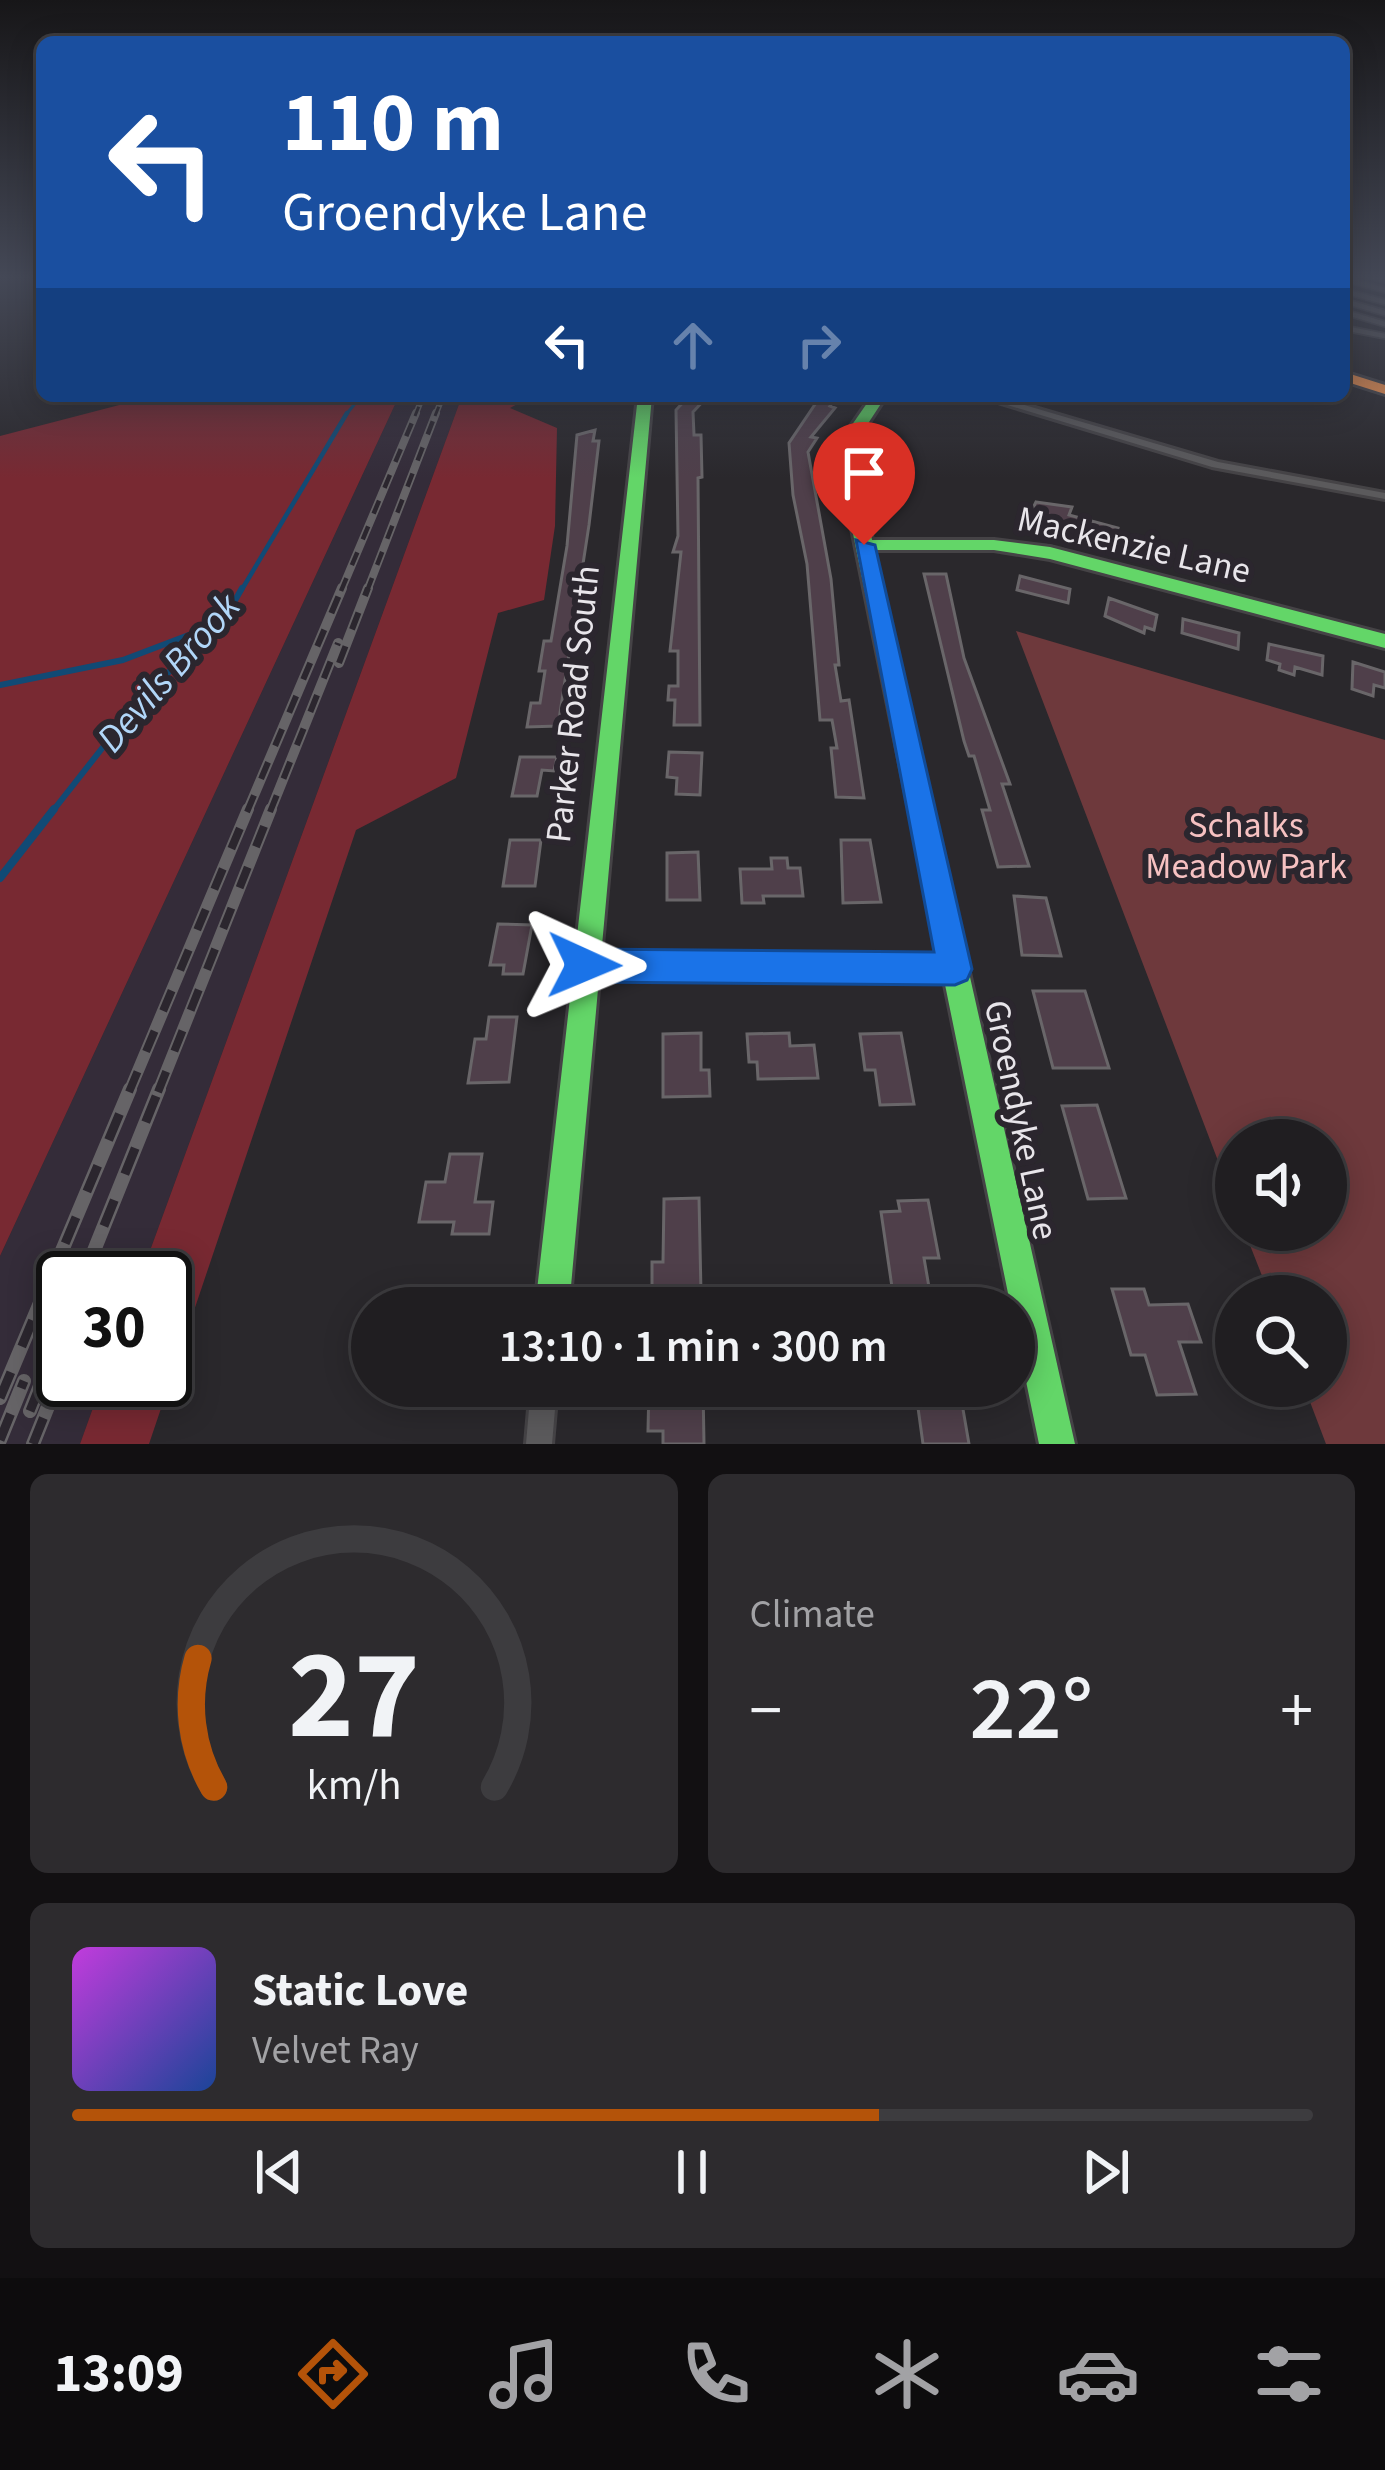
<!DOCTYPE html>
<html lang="en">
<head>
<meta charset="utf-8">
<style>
  body { margin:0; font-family:"Source Sans 3",sans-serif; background:#2d2b2e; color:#f1f3f6; height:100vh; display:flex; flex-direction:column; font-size:45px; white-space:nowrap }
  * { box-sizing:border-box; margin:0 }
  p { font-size:39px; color:#a2a2a5 }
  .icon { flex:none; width:66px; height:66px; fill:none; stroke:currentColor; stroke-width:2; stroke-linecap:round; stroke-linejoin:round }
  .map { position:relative; height:1444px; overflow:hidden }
  .panel { display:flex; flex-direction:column; gap:30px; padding:30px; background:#121012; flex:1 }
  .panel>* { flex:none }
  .banner { position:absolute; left:36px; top:36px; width:1314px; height:366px; border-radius:18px; box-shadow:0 6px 30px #0003,0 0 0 3px #3d3c3f; background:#1a4fa0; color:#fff; overflow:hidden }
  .buttons { position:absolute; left:1215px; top:1119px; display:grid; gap:24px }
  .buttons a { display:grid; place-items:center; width:132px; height:132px; border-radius:50%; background:#201e21; box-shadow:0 6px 30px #0003,0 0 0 3px #3d3c3f; font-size:60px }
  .speed { position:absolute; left:36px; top:1251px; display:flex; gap:24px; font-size:60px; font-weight:700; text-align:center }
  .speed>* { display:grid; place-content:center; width:156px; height:156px; border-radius:50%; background:#201e21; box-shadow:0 6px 30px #0003,0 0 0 3px #3d3c3f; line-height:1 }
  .speed .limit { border:6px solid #111; border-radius:18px; background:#fff; color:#111 }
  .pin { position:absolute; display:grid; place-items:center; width:102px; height:102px; color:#fff; margin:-123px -51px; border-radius:50% 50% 50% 0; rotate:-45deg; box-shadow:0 0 12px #0007 }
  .pin .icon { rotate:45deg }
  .me { position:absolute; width:132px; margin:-66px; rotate:91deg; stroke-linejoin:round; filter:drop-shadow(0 0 9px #0008) }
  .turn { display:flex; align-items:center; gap:42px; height:252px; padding:0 48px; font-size:54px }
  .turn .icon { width:156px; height:156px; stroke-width:2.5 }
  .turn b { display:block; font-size:84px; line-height:102px }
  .lanes { display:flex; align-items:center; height:114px; padding:0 48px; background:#0003; justify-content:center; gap:60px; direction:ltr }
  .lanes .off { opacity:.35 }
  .big { font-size:90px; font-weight:600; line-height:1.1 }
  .panel .card { flex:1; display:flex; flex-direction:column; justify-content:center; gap:18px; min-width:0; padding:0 42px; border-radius:18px; background:#2d2b2e }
  .panel .dial { align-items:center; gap:0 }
  .dial svg { height:312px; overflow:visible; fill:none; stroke:#3d3c3f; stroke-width:7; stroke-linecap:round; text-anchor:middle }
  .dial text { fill:#f1f3f6; stroke:none }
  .song { display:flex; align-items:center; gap:36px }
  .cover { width:144px; height:144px; border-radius:18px; background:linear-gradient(135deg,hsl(290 70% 55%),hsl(220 70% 35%)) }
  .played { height:12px; border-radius:6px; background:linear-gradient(90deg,#b45309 65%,#3d3c3f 65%) }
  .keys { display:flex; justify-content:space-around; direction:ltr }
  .heat { display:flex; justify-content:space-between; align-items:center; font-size:66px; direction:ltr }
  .panel .tiles { flex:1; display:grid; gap:30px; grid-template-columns:1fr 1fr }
  .card:last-child { grid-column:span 2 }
  .trip { position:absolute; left:351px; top:1287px; width:684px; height:120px; border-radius:60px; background:#201e21; box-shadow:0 6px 30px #0003,0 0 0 3px #3d3c3f; font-weight:600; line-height:120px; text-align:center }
  .menu { display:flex; height:192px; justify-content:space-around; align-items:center; background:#0d0c0d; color:#a2a2a5 }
  .menu .icon { width:84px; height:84px }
  .menu .selected { color:#b45309 }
  .menu b { font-size:54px; color:#f1f3f6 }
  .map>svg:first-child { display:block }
</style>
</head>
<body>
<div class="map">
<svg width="1385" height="1444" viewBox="0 0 1385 1444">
  <rect width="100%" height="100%" fill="#2a282c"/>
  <!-- built -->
  <path fill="#342c39" d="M399,396H462L140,1278H63V1380H103L80,1444H0V1256Z"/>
  <!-- green -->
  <path fill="#6e393c" d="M1016,631L1385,740V1444H1326L1304,1386H1326V1296H1270L1244,1230H1326V1140H1236V1208Z"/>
  <!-- forest -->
  <path fill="#782932" d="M154,396H399L0,1256V436Z
    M462,396H532L510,408L557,428L555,526L544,600L498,613L456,778L356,830L149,1444H80L103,1380H165V1278H140Z"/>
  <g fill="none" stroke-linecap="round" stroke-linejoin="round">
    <!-- stream-far3 -->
    <path stroke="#114a75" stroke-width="3" d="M345,416L361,396"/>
    <!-- stream-far2 -->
    <path stroke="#114a75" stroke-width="4.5" d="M241,591L347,413"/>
    <!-- stream-far1 -->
    <path stroke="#114a75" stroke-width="6" d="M0,685L123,660L215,625
      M52,812L144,695L223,622L242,588"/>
    <!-- stream -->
    <path stroke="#114a75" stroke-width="8" d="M0,878L54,809"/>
  </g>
  <!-- building -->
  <path fill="#4f3f4a" stroke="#696669" stroke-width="3" d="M689,396H708L693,412L694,435H701L702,477L698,478L700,725H674L675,700H668L669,686H678V651H670L681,552H673L678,536L676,410Z
    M820,397L834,401L830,406L835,408L811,437L817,438L808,452L831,579L839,665H835L841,701L849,700L864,798L836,797L831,748H837L832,720H820L807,564L793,495L789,443Z
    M595,430L593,441H599L589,525L558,726L527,727L531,703H540L545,671H539L544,641H551L567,546L577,435Z
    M1036,502L1072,507L1069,515L1118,528L1114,542L1029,516Z
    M924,574H946L964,658L1010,784H1002L1029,866L998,867L982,810H990L974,756H969L964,741Z
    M1020,576L1070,589L1068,603L1017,590Z
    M1109,598L1157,615L1154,630L1145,627L1144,633L1105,616Z
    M1183,619L1239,633L1238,649L1182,633Z
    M1269,644L1323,656L1322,675L1295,667L1294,675L1279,670L1280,664L1267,660Z
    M1353,662L1385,672V688L1374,685L1373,696L1352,689Z
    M669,752L702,753L700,795L676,794L677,778L667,777Z
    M520,757H557L554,771L542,770L537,796H512Z
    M510,840H541L535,886H503Z
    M841,840H870L881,902L843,903Z
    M698,852L700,900H667V853Z
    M771,858H787L788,868H800L803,896H763L764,903H742L740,869H772Z
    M1014,896L1046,898L1061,956L1022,955Z
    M498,924L532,925L523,974H503L504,965H490Z
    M1033,991H1085L1109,1068H1053Z
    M489,1017H517L509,1082L468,1083L475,1039H486Z
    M701,1033V1070H709L710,1096L663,1097V1034Z
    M789,1033L790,1046L814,1045L818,1078L758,1079L757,1062H749L747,1034Z
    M901,1033L914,1104L880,1105L875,1070H865L860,1034Z
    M1097,1105L1126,1198L1088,1199L1062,1106Z
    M450,1154H482L475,1202H493L489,1234H452L454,1222H419L426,1182H445Z
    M699,1198L701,1293L652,1295V1262H663L664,1199Z
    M928,1200L939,1258H924L930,1293L893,1294L881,1212L900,1211L898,1201Z
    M1112,1289H1144L1149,1305L1188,1304L1201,1342H1179L1196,1394L1157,1395L1145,1355H1131Z
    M649,1386H703L704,1444H663V1431H648Z
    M915,1386H959L969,1444H923Z"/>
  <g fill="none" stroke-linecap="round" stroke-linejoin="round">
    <!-- lane casing -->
    <g stroke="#454346" stroke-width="8">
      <path id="lane" d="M1370,276L1385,280
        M1344,279L1385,290
        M1344,291L1385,302
        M1344,301L1385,313
        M1344,312L1385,324
        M1344,328L1385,336"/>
    </g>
    <!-- street casing -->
    <g stroke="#454346" stroke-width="6">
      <path id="street" d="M978,396H994L1218,462L1385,493V499L1212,467Z
        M584,956L955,960L962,963L964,969L962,975L955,978L584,974L577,971L575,965L577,959Z
        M531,1386H557L552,1444H526Z"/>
    </g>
    <!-- fast casing -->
    <g stroke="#454346" stroke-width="6">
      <path id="fast" d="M638,396H652L569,1308H535Z
        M872,396H886L854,445L872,540H994L1050,547L1385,634V648L1050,559L994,550H874L1075,1444H1039L1014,1323V1308H1011L839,465L838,445Z"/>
    </g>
    <!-- slow casing -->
    <g stroke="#454346" stroke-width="6">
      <path id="slow" d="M1344,372L1385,385V394L1344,381Z"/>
    </g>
    <!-- lane -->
    <use href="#lane" stroke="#5b5a5c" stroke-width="4.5"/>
    <!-- street -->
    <use href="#street" fill="#5b5a5c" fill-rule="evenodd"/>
    <!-- fast -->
    <use href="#fast" fill="#63d668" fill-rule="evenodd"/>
    <!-- slow -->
    <use href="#slow" fill="#ff974d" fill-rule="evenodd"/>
    <!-- rail-far4 casing -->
    <g stroke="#666467" stroke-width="6">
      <path id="rail-far4" d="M415,416L423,396
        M435,416L443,396"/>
    </g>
    <!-- rail-far3 casing -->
    <g stroke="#666467" stroke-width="8">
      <path id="rail-far3" d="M341,591L416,413
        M367,591L436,413"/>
    </g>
    <!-- rail-far2 casing -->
    <g stroke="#666467" stroke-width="10">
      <path id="rail-far2" d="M339,663L368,588
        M247,812L342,588
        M270,812L338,643"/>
    </g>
    <!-- rail-far1 casing -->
    <g stroke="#666467" stroke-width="12">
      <path id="rail-far1" d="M129,1092L248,809
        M158,1092L271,809"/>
    </g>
    <!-- rail casing -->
    <g stroke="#666467" stroke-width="14">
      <path id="rail" d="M83,1278L159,1089
        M0,1398L130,1089
        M30,1411L63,1328
        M0,1440L24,1381
        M33,1444L53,1394"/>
    </g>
    <!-- rail-far4 -->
    <use href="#rail-far4" stroke="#2b262e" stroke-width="3" stroke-dasharray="10" stroke-linecap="butt"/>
    <!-- rail-far3 -->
    <use href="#rail-far3" stroke="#2b262e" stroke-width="4.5" stroke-dasharray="14" stroke-linecap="butt"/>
    <!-- rail-far2 -->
    <use href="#rail-far2" stroke="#2b262e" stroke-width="6" stroke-dasharray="18" stroke-linecap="butt"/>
    <!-- rail-far1 -->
    <use href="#rail-far1" stroke="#2b262e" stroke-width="8" stroke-dasharray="22" stroke-linecap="butt"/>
    <!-- rail -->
    <use href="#rail" stroke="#2b262e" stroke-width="9" stroke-dasharray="28" stroke-linecap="butt"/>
  </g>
  <!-- sky -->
  <linearGradient id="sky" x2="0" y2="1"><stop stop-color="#171618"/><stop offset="0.58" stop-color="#444856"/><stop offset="1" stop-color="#444856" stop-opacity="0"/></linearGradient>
  <rect width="1385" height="478" fill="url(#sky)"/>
  <!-- route -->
  <path fill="#1a73e8" stroke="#114b97" stroke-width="3" d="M856,540L875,545L972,969L967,980L955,985L584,982L571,977L566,965L571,953L584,949L934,952Z"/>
  <g text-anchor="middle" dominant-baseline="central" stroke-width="12" stroke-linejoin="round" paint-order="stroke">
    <!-- street labels -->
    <g font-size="36" fill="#e8e5ea" stroke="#2b262e">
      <text transform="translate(1134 545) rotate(13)">Mackenzie Lane</text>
      <text transform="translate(573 704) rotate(-84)">Parker Road South</text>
      <text transform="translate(1021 1120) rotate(78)">Groendyke Lane</text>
    </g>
    <!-- park labels -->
    <g font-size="36" fill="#f6c1c1" stroke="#2b262e">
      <text x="1246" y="825">Schalks<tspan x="1246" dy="41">Meadow Park</tspan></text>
    </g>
    <!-- water labels -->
    <g font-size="39" font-style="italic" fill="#b1d6f8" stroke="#2b262e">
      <text transform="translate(169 673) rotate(-49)">Devils Brook</text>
    </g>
  </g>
</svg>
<div class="buttons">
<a><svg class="icon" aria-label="sound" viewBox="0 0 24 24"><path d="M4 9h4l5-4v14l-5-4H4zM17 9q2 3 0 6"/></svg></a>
<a><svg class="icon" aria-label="search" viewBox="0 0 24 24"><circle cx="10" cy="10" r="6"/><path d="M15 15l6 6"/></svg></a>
</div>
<div class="speed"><div class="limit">30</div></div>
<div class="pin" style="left:864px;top:545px;background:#d93025"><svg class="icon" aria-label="arrive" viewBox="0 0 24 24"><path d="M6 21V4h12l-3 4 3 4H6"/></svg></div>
<svg class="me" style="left:584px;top:965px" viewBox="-20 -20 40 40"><path d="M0-17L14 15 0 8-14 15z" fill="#1a73e8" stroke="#fff" stroke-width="4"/></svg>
<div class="trip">13:10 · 1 min · 300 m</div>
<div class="banner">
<div class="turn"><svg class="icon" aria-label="left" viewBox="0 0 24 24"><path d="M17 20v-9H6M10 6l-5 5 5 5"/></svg><div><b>110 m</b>Groendyke Lane</div></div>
<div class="lanes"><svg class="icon" aria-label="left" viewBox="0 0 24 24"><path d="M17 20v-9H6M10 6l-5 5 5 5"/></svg><svg class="icon off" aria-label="ahead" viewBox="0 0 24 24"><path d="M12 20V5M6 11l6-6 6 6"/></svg><svg class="icon off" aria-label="right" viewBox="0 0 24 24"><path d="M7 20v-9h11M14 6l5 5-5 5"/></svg></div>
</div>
</div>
<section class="panel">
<div class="tiles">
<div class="card dial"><svg viewBox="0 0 100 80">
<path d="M14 69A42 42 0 1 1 86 69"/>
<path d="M14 69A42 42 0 0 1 10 36" stroke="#b45309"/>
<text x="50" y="56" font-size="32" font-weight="700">27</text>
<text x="50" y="72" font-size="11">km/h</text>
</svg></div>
<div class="card"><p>Climate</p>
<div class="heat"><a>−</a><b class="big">22°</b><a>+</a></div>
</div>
<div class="card">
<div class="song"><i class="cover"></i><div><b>Static Love</b><p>Velvet Ray</p></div></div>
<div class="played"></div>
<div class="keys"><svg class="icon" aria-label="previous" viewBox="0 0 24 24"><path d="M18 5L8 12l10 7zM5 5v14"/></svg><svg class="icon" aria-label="pause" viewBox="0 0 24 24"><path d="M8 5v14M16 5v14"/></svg><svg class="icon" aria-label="next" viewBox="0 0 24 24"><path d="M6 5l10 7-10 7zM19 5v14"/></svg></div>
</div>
</div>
</section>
<nav class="menu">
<b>13:09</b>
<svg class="icon selected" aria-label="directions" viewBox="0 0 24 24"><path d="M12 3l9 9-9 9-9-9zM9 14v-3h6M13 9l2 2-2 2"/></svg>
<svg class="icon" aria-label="music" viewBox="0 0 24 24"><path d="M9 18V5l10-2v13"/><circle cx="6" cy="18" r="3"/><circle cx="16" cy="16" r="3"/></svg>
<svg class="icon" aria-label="phone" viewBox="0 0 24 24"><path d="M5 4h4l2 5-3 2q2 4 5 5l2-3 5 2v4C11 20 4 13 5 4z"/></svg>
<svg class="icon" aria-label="climate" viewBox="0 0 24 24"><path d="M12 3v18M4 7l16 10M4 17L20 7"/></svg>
<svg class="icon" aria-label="car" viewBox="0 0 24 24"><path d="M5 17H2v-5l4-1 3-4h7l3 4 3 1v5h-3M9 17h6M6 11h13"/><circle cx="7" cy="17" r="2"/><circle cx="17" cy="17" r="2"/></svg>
<svg class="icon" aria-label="filters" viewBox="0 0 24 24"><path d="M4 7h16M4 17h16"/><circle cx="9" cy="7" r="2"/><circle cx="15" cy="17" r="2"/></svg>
</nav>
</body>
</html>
